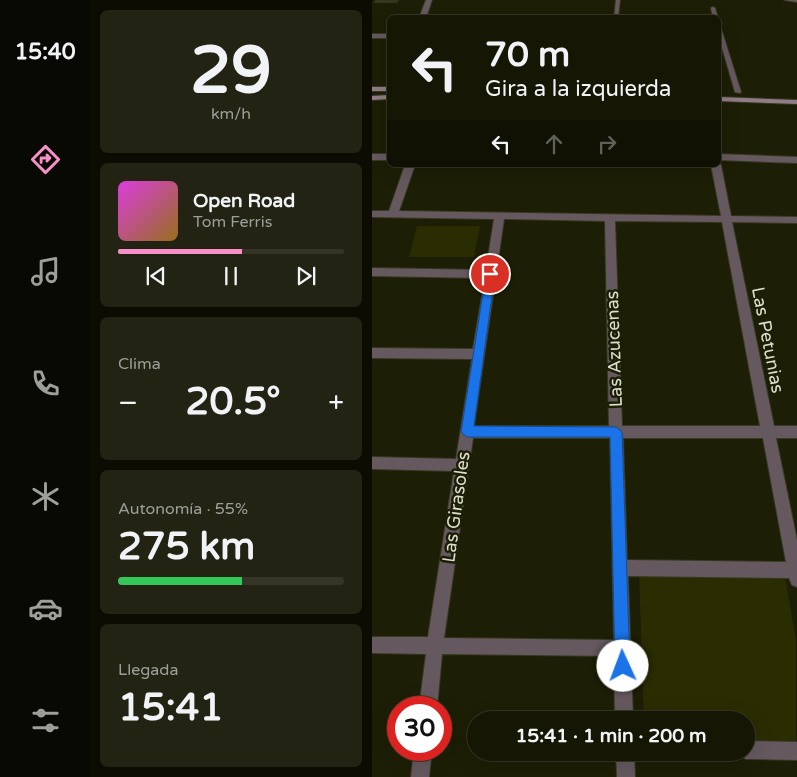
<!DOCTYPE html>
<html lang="es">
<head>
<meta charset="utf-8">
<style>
  body { margin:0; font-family:"Varela Round",sans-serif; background:#222313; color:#f1f3f6; height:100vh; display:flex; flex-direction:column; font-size:19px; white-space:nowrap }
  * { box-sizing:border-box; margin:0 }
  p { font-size:16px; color:#9d9f9a }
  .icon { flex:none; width:28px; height:28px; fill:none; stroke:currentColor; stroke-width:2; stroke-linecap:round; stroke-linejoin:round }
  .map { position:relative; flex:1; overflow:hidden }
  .side { display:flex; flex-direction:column; gap:10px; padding:10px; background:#0c0c02; width:282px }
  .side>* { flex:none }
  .guide { position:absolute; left:15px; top:15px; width:334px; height:152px; border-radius:8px; box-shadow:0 5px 20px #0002,0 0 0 1px #343526; background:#151604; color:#f1f3f6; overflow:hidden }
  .speed { position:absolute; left:15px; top:696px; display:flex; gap:10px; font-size:25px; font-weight:700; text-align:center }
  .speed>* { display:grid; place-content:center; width:65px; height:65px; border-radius:50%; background:#151604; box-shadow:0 5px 20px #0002,0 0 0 1px #343526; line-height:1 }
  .speed .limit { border:8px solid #d22; background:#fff; color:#111 }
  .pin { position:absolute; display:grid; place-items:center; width:42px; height:42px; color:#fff; margin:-21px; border:2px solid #fff; border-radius:50%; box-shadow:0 1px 5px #0007 }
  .me { position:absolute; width:55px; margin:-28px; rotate:358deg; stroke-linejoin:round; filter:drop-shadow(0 0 4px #0008) }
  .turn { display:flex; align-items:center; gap:18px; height:105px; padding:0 15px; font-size:22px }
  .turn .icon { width:65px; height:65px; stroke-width:2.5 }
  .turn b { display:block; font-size:35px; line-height:42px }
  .lanes { display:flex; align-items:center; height:48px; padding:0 15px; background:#0003; justify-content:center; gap:25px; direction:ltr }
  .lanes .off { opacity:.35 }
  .big { font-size:38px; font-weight:700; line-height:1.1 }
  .side .tile { flex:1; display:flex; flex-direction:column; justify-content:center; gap:8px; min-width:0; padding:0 18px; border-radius:8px; background:#222313 }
  .side .dial { align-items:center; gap:0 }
  .dial b { font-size:65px; line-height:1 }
  .song { display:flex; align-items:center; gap:15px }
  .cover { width:60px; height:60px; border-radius:8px; background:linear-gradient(135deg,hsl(300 70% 55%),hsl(40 70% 35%)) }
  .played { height:5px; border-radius:2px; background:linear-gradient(90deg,#f98fca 55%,#343526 55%) }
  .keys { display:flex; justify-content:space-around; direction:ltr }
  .heat { display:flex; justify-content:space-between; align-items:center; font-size:28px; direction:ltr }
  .charge { height:8px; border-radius:4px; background:linear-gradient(90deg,#34c759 55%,#343526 0) }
  .trip { position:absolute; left:95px; top:711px; width:288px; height:50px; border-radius:25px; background:#151604; box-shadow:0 5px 20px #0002,0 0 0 1px #343526; font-weight:700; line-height:50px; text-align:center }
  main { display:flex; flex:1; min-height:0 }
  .tab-bar { display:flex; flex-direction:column; width:90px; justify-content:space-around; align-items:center; background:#080902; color:#9d9f9a }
  .tab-bar .icon { width:35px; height:35px }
  .tab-bar .active { color:#f98fca }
  .tab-bar b { font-size:22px; color:#f1f3f6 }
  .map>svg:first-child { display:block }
</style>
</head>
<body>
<main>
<nav class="tab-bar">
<b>15:40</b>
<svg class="icon active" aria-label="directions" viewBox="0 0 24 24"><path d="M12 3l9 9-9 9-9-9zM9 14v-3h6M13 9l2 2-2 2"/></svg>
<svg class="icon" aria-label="music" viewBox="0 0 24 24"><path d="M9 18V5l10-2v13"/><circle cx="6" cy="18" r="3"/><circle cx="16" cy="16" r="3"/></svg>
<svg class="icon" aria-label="phone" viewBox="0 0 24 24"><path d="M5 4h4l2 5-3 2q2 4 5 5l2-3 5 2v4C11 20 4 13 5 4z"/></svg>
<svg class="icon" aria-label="climate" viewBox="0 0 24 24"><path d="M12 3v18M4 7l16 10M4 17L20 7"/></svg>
<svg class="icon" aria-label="car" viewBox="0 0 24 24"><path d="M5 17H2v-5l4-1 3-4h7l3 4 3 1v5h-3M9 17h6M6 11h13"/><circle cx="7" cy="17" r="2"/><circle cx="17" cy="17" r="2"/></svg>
<svg class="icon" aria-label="filters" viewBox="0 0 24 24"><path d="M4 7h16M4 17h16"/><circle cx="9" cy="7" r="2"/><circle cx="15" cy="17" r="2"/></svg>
</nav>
<section class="side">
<div class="tile dial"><b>29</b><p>km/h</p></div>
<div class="tile">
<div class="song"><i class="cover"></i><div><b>Open Road</b><p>Tom Ferris</p></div></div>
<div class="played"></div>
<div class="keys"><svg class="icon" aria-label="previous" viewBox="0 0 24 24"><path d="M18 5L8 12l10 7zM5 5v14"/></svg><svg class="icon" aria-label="pause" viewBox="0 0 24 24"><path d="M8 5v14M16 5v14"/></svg><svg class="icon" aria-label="next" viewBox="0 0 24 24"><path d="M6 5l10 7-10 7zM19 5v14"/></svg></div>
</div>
<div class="tile"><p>Clima</p>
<div class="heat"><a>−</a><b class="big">20.5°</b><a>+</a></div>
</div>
<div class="tile"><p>Autonomía · 55%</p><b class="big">275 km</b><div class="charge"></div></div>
<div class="tile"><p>Llegada</p><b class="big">15:41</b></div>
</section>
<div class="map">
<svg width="425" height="777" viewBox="0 0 425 777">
  <rect width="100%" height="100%" fill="#1c1e05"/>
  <!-- green -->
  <path fill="#2a2c02" d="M45,226H108L102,257H37Z
    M267,574L413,577L424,639V742L374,741V720H272Z"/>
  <!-- building -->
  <path fill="#34361d" d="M3,0H27L25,3H2Z"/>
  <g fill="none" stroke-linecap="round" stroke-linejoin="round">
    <!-- lane casing -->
    <g stroke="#373921" stroke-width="2">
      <path id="lane" d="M244,0H248L246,18H242Z
        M412,0H425V2Z
        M341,7L343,8L346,18H341L339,8Z
        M346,24L348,25L369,92L368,93L363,92L346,34Z"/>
    </g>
    <!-- street casing -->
    <g stroke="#373921" stroke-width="2">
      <path id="street" d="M54,0H60L54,18H47Z
        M0,34H18V38H0Z
        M0,154H18V160H0Z
        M346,154L425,157V163L346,160Z
        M346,163L349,165L359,216L425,217V223L360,222L402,426H425V438H404L425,540V587L420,585L417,578L256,576L261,720H243L242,656L70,654L65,708H47L54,654L0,653V637H56L82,471L0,469V457L84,459L100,359L0,358V348L101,349L113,278L0,276V268L114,270L122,219L0,217V211H17L33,165H43L27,211L349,216L339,165H346ZM132,219L233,221L237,426H102ZM243,221L350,222L388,426H250ZM101,438H238L242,640L72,638ZM251,438H391L414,562L255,560Z
        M374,741L425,742V760L374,759L368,756L366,752H374Z
        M42,750H60L57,777H39Z
        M244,752H262L263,777H245Z"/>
    </g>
    <!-- secondary casing -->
    <g stroke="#373921" stroke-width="2">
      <path id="secondary" d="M0,87H18V91H0Z
        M18,95V99L0,100V96Z
        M346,97L425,100V104L346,101Z"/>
    </g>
    <!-- lane -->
    <use href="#lane" fill="#65595f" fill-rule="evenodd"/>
    <!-- street -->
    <use href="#street" fill="#65595f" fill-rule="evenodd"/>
    <!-- secondary -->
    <use href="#secondary" fill="#907c86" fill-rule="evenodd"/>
  </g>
  <!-- route -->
  <path fill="#1a73e8" stroke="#114b97" d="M118,271L123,274L102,426L244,427L250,432L258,666L256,671L251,673L245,671L243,666L238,437H95L89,432L114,274Z"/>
  <g text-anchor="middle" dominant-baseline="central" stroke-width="5" stroke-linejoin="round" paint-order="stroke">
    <!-- street labels -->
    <g font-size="18" fill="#dcdece" stroke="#1c1e05">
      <text transform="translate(396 340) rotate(79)">Las Petunias</text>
      <text transform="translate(242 349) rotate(-92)">Las Azucenas</text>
      <text transform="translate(84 507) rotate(-82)">Las Girasoles</text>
    </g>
  </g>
</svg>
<div class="speed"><div class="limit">30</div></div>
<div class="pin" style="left:118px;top:274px;background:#d93025"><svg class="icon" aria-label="arrive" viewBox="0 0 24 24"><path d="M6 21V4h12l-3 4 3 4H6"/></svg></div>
<svg class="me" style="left:251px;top:666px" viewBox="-20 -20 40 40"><circle r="19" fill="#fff"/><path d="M0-13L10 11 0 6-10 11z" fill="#1a73e8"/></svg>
<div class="trip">15:41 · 1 min · 200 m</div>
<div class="guide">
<div class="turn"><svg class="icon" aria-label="left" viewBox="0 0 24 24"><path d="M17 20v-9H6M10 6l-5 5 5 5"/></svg><div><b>70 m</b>Gira a la izquierda</div></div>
<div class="lanes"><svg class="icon" aria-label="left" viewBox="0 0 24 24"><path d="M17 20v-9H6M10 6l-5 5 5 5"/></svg><svg class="icon off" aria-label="ahead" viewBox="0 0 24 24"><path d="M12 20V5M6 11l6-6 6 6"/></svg><svg class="icon off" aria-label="right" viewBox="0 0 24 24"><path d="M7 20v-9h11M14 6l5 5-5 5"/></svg></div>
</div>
</div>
</main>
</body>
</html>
